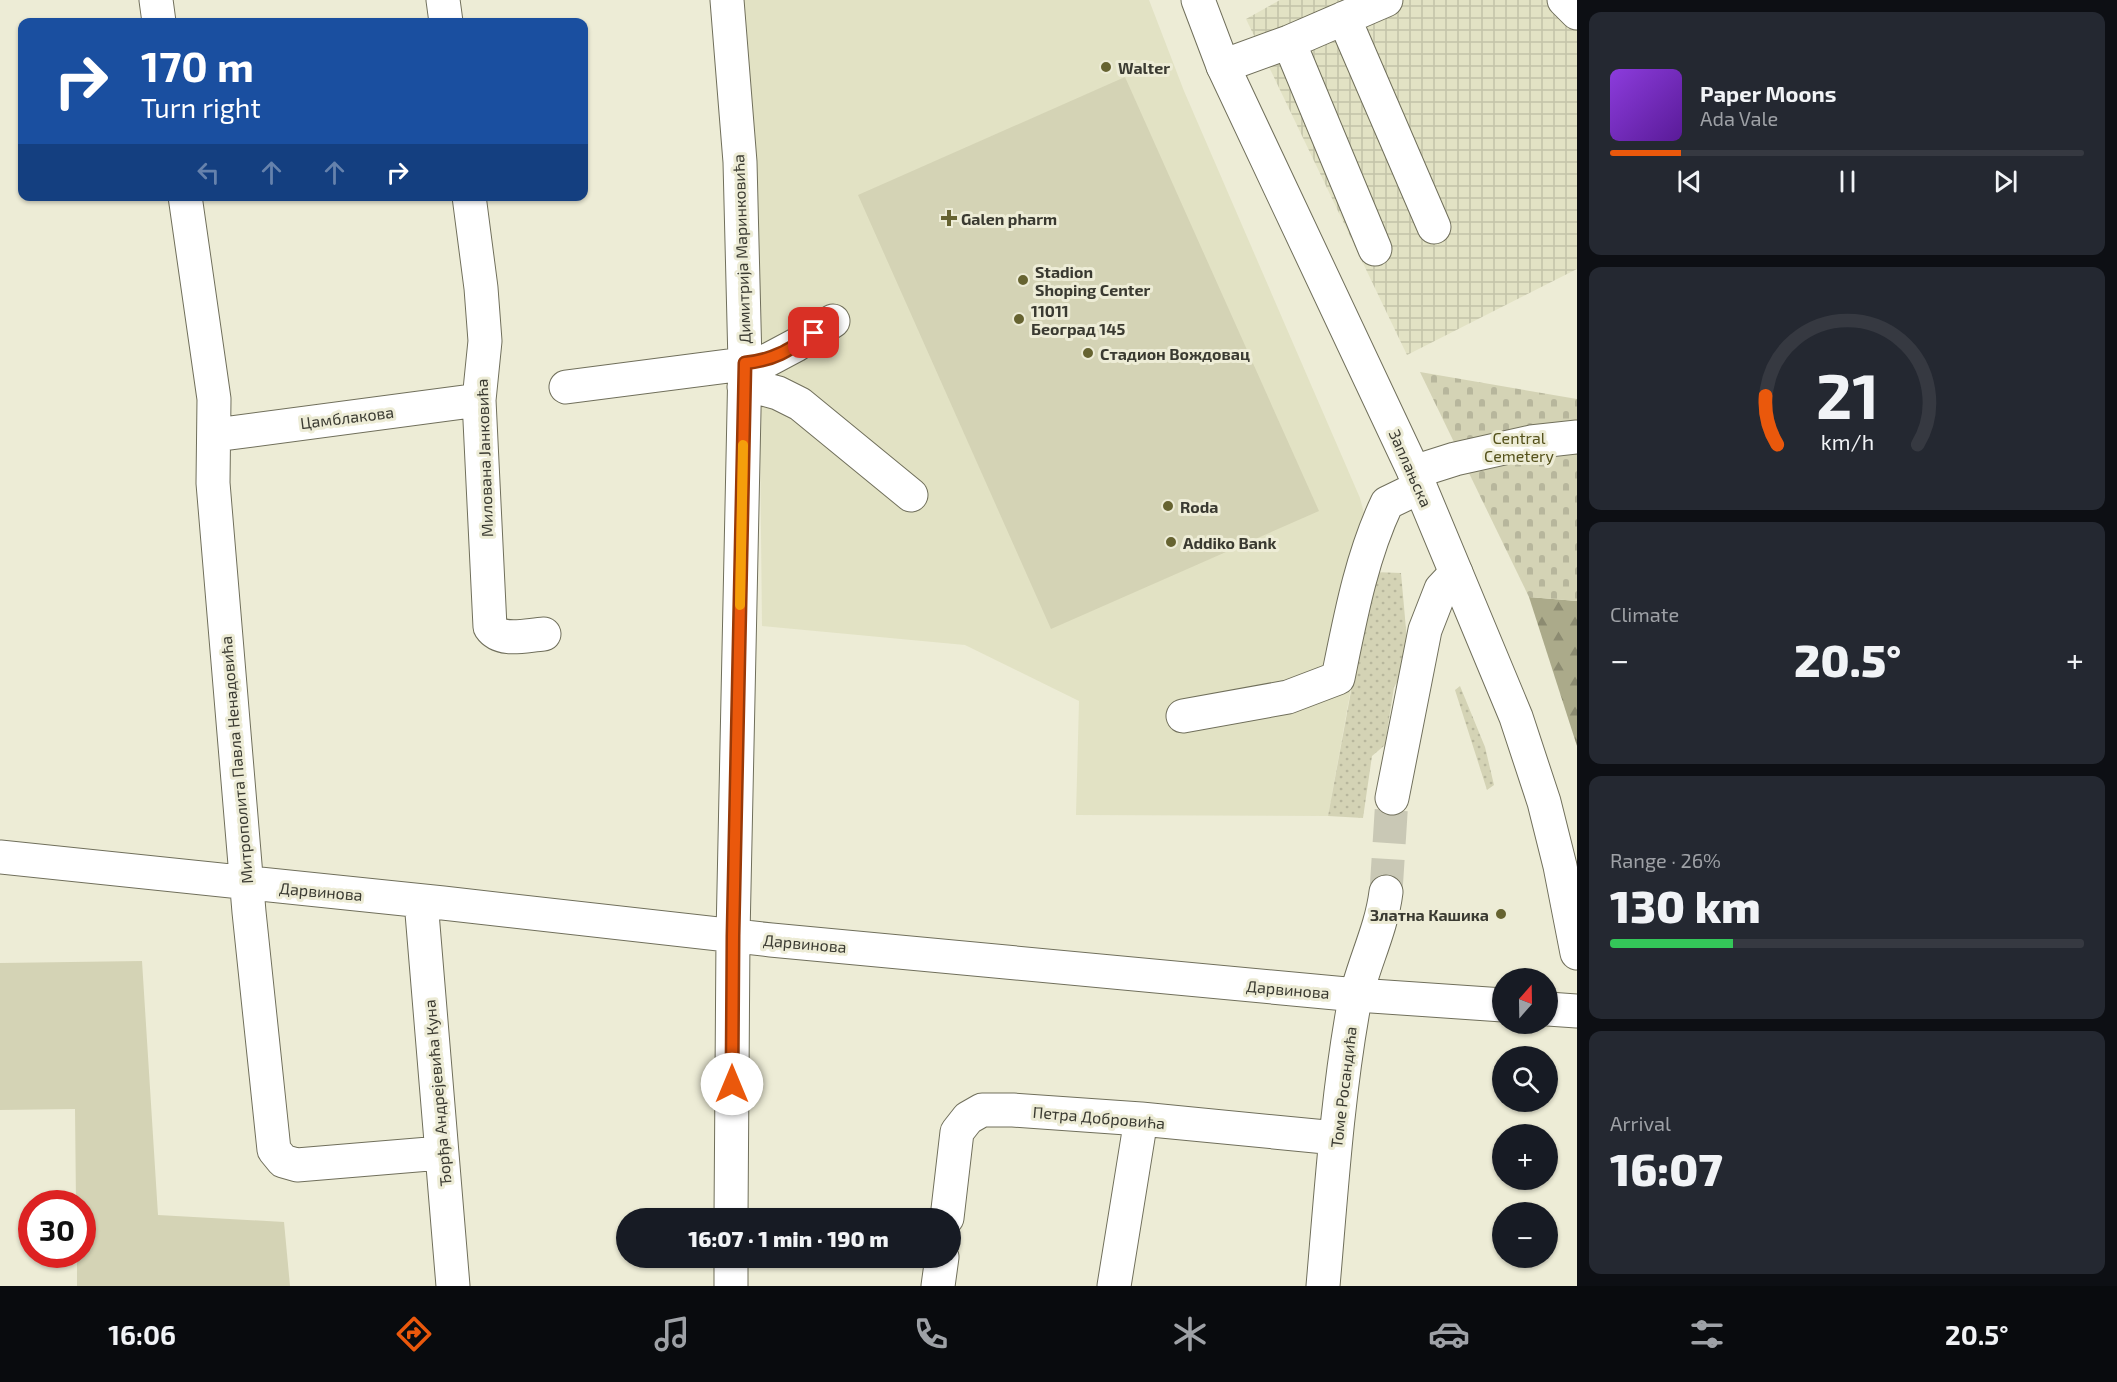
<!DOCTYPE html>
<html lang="en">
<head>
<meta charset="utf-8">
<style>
  body { margin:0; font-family:"Exo 2",sans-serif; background:#242831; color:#f1f3f6; height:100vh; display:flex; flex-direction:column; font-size:22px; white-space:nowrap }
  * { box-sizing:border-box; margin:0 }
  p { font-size:20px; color:#9ea1a6 }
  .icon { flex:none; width:33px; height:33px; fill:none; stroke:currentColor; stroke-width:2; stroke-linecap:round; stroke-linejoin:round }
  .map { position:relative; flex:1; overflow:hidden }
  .drawer { display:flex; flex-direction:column; gap:12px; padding:12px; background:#0d0f14; width:540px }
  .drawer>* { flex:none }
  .top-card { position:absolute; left:18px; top:18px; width:570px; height:183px; border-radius:12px; box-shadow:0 2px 4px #0004; background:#1a4fa0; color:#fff; overflow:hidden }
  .needle { width:39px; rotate:20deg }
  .buttons { position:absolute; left:1492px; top:968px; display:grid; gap:12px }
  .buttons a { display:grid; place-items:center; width:66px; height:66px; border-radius:50%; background:#171b24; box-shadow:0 2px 4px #0004; font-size:30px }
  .speed { position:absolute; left:18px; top:1190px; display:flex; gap:12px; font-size:30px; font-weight:700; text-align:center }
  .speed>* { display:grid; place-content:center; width:78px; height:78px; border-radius:50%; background:#171b24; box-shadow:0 2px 4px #0004; line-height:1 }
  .speed .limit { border:9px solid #d22; background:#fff; color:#111 }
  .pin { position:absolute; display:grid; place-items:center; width:51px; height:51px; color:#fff; margin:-26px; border-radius:12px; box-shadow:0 3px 9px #0006 }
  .me { position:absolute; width:66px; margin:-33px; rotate:0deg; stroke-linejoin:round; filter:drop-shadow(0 0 4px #0008) }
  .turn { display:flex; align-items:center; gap:21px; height:126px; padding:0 24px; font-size:27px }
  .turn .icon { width:78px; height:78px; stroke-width:2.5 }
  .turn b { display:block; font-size:42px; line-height:51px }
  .lanes { display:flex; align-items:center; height:57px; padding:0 24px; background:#0003; justify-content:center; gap:30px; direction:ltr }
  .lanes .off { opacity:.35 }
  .big { font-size:45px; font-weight:800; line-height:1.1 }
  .drawer .widget { flex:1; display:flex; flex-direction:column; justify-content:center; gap:9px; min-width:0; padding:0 21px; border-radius:12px; background:#242831 }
  .drawer .dial { align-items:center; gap:0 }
  .dial svg { height:156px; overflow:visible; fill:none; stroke:#363941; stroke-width:7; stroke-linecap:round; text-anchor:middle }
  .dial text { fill:#f1f3f6; stroke:none }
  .song { display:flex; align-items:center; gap:18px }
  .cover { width:72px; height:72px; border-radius:9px; background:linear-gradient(135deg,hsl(270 70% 55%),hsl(270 70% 35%)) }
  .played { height:6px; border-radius:3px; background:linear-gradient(90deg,#ea580c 15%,#363941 15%) }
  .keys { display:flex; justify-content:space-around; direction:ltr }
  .heat { display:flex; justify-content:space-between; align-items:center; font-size:33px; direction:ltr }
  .charge { height:9px; border-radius:4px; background:linear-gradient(90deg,#34c759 26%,#363941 0) }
  .trip { position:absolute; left:616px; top:1208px; width:345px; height:60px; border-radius:30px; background:#171b24; box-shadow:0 2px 4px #0004; font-weight:800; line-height:60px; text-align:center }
  .tabs { display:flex; height:96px; justify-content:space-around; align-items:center; background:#090b0e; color:#9ea1a6 }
  .tabs .icon { width:42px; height:42px }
  .tabs .selected { color:#ea580c }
  .tabs b { font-size:27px; color:#f1f3f6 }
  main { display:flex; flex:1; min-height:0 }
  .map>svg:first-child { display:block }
</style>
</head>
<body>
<main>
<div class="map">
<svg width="1577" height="1286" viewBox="0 0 1577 1286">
  <defs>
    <pattern id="industrial-grid" width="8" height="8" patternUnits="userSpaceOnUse" patternTransform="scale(1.5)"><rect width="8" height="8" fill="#e2e2c4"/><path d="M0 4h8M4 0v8" fill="none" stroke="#c3c3a9"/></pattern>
    <pattern id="grass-dots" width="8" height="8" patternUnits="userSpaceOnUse" patternTransform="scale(1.5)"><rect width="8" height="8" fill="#d4d3b5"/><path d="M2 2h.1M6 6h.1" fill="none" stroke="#b7b69c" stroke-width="1.8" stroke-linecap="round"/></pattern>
    <pattern id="forest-firs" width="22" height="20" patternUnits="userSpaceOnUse" patternTransform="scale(1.5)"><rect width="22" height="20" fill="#abaa8a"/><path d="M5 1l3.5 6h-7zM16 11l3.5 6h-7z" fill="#8c8b71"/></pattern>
    <pattern id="cemetery-stones" width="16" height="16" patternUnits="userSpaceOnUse" patternTransform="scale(1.5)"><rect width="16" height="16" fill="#d4d3b5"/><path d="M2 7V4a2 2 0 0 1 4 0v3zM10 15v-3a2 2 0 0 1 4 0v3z" fill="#b7b69c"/></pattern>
  </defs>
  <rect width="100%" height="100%" fill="#edecd6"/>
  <!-- built -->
  <path fill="#e2e2c4" d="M738,0H1149L1184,91L1360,498L1375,555L1328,816L1076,815L1079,701L965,645L762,626L760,438Z"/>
  <!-- industrial -->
  <path fill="url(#industrial-grid)" d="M1280,0H1577V269L1407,355L1246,19Z"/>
  <!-- grass -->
  <path fill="url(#grass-dots)" d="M1373,572L1401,573L1409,663L1394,687L1385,745L1372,756L1363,818L1328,816Z
    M1460,686L1485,747L1494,785L1487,790L1455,690Z"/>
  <!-- forest -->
  <path fill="url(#forest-firs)" d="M1529,597L1577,601V746Z"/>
  <!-- cemetery -->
  <path fill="url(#cemetery-stones)" d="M1420,372L1577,399V601L1529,597Z"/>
  <!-- green -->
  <path fill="#d4d3b5" d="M1125,77L1319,511L1051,629L858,195Z
    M142,961L158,1215L284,1222L290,1286H77V1254H82V1203H76L75,1109L0,1110V963Z"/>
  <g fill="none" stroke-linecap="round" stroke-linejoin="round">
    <!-- minor-tunnel -->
    <path stroke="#c9c8b5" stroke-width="33" stroke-dasharray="33 16" stroke-linecap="butt" d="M1386,892L1392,798"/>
    <!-- minor casing -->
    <g stroke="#706f5b" stroke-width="35">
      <path id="minor" d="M156,0L159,22
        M443,0L446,22
        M727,0L740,162L745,363L733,936L731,1218
        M1564,0L1577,13
        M1344,18L1434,227
        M1289,42L1375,249
        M1223,66L1289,42L1386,0
        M185,196L214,399L213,483L249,912L274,1150L283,1161L297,1165L441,1153
        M469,196L481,288L485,341L479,400L490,627C501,643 526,635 544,634
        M566,387L766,361L796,345L833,321
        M744,387L763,389L778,393L800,404L911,495
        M215,435L479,400
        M1414,472L1455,459L1531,442L1577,437
        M1183,716L1288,697L1338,678C1350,619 1361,558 1387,503L1420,487
        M1392,798L1425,630L1441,589L1456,573
        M0,857L443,903L771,940L1357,995L1503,1005
        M421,901L453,1286
        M1548,1009L1577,1011
        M947,1218L957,1132L968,1118L982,1110H1013L1141,1119L1336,1138
        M731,1286V1257
        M938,1286L942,1257
        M1114,1286L1141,1119
        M1323,1286C1331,1195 1337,1100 1353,1010C1360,970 1381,933 1386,892"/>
    </g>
    <!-- major casing -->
    <g stroke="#706f5b" stroke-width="35">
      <path id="major" d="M1198,0L1223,66L1414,472L1516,717L1544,802L1560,866L1577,953"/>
    </g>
    <!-- minor -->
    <use href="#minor" stroke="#fff" stroke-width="33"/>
    <!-- major -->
    <use href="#major" stroke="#fff" stroke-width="33"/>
  </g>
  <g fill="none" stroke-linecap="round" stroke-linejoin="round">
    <!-- route casing -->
    <g stroke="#983908" stroke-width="15">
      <path id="route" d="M732,1084L733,936L745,363C775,360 789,350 814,333"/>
    </g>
    <!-- route -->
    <use href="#route" stroke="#ea580c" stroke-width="10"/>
    <!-- slow -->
    <path stroke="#f59e0b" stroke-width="10" d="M740,605L743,445"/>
  </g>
  <!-- markers -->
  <g fill="#666330" stroke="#edecd6" stroke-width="2">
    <circle cx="1106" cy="67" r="6"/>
    <path d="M946 209h6v6h6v6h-6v6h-6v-6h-6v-6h6z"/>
    <circle cx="1023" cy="280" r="6"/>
    <circle cx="1019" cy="319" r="6"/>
    <circle cx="1088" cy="353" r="6"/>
    <circle cx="1168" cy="506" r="6"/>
    <circle cx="1171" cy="542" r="6"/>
    <circle cx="1501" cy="914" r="6"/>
  </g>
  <g text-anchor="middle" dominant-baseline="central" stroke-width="6" stroke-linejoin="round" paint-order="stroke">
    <!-- poi labels -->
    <g font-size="16" font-weight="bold" fill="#3a3a31" stroke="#edecd6" text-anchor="start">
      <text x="1118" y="67">Walter</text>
      <text x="961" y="218">Galen pharm</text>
      <text x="1035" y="271">Stadion<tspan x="1035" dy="18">Shoping Center</tspan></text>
      <text x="1031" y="310">11011<tspan x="1031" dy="18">Београд 145</tspan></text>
      <text x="1100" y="353">Стадион Вождовац</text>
      <text x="1180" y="506">Roda</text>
      <text x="1183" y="542">Addiko Bank</text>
      <text x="1489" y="914" text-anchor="end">Златна Кашика</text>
    </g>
    <!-- street labels -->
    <g font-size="16" fill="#3a3a31" stroke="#edecd6">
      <text transform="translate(741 249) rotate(-92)">Димитрија Маринковића</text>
      <text transform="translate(347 417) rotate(-7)">Цамблакова</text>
      <text transform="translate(484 458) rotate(-92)">Милована Јанковића</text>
      <text transform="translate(1411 468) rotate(66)">Заплањска</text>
      <text transform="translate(236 760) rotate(-95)">Митрополита Павла Ненадовића</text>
      <text transform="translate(321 891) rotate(5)">Дарвинова</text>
      <text transform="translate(805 943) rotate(5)">Дарвинова</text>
      <text transform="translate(1288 989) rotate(5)">Дарвинова</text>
      <text transform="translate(1343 1087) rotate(-83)">Томе Росандића</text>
      <text transform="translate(437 1093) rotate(-95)">Ђорђа Андрејевића Куна</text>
      <text transform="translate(1099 1117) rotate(5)">Петра Добровића</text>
    </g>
    <!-- park labels -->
    <g font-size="16" fill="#55521c" stroke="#edecd6">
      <text x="1519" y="437">Central<tspan x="1519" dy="18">Cemetery</tspan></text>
    </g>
  </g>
</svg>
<div class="buttons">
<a><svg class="needle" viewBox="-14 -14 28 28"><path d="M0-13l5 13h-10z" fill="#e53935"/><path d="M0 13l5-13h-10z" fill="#9ea1a6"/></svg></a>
<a><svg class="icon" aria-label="search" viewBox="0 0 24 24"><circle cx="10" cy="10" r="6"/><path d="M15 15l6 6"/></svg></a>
<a>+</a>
<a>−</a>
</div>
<div class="speed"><div class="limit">30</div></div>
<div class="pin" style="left:814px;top:333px;background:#d93025"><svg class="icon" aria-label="arrive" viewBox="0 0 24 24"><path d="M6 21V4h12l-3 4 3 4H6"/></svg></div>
<svg class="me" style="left:732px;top:1084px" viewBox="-20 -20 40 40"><circle r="19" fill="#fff"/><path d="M0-13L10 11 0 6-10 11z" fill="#ea580c"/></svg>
<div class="trip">16:07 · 1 min · 190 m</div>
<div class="top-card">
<div class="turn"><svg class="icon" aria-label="right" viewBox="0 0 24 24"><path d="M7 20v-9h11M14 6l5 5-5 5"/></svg><div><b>170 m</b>Turn right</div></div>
<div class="lanes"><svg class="icon off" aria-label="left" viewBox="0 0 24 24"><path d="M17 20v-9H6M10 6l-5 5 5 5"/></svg><svg class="icon off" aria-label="ahead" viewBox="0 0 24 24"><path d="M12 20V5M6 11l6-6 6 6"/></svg><svg class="icon off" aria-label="ahead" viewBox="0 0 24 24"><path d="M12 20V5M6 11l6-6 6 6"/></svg><svg class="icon" aria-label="right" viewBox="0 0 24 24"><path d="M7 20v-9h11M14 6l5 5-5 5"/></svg></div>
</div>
</div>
<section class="drawer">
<div class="widget">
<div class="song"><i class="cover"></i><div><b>Paper Moons</b><p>Ada Vale</p></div></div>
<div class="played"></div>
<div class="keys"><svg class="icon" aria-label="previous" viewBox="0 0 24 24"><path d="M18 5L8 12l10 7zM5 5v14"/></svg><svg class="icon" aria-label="pause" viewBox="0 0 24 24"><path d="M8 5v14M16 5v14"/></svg><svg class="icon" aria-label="next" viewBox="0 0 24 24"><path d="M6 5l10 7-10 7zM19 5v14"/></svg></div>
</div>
<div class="widget dial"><svg viewBox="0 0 100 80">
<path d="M14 69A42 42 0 1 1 86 69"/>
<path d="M14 69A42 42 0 0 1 8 44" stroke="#ea580c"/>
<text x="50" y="56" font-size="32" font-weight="700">21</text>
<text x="50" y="72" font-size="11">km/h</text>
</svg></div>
<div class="widget"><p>Climate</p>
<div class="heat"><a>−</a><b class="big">20.5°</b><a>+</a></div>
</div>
<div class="widget"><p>Range · 26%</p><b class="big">130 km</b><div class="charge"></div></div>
<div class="widget"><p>Arrival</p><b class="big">16:07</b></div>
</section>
</main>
<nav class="tabs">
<b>16:06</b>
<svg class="icon selected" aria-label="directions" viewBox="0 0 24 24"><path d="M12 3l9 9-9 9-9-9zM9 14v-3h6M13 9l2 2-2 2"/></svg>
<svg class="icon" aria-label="music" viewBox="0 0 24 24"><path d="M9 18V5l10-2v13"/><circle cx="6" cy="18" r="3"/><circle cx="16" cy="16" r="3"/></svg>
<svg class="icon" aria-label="phone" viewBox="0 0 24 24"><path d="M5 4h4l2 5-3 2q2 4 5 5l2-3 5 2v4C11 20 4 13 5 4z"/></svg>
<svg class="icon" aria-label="climate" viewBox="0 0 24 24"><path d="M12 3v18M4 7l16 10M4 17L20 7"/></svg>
<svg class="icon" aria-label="car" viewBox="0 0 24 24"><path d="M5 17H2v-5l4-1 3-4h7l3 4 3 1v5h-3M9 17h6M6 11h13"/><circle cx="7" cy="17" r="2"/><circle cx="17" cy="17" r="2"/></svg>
<svg class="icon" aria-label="filters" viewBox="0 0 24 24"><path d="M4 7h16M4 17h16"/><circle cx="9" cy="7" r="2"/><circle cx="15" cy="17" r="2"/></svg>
<b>20.5°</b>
</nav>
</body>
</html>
